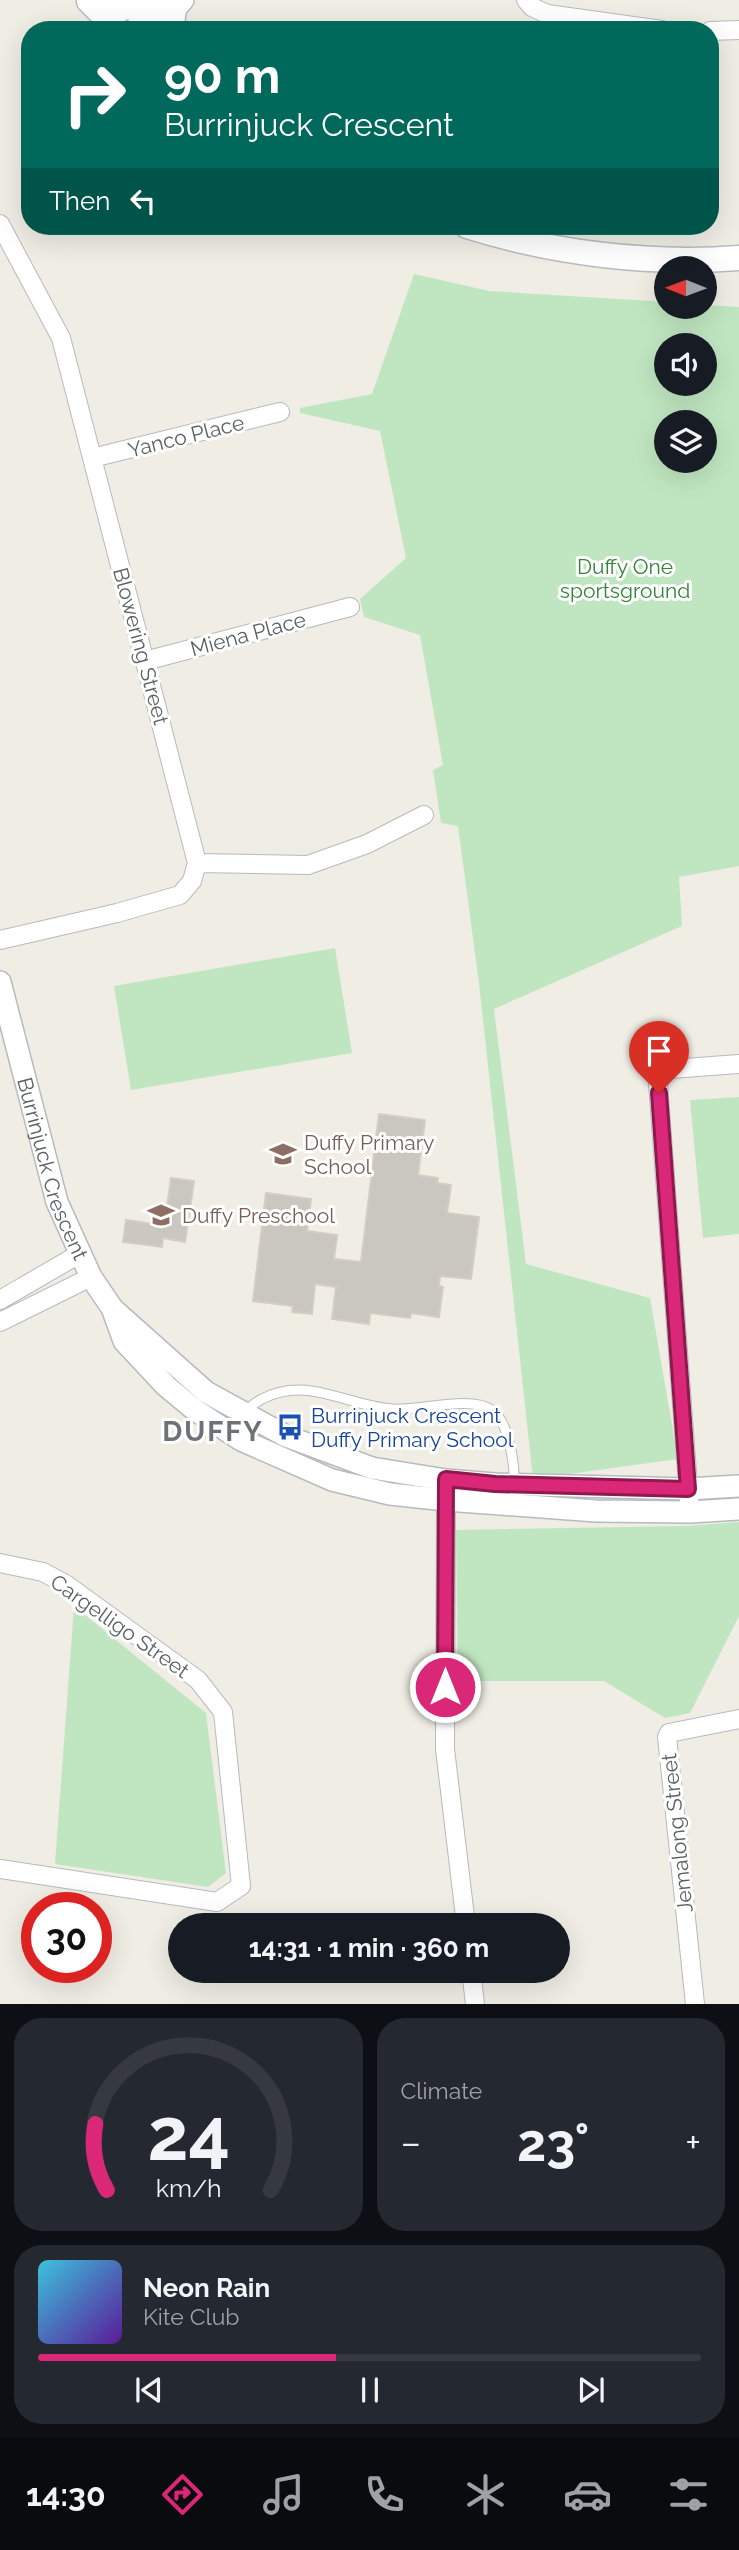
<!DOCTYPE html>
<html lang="en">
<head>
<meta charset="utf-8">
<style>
  body { margin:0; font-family:Raleway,sans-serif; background:#242831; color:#f1f3f6; height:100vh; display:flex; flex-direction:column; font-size:26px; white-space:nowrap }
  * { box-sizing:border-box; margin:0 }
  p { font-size:23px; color:#9ea1a6 }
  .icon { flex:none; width:38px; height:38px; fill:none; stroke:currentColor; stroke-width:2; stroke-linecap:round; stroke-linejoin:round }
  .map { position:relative; height:2004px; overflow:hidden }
  .panel { display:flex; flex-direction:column; gap:14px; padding:14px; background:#0d0f14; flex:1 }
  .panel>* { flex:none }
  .guide { position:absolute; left:21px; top:21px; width:698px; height:214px; border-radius:28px; box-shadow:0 7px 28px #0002; background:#00695c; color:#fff; overflow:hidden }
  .needle { width:46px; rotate:271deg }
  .fabs { position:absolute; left:654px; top:256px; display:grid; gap:14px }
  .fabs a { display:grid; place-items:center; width:63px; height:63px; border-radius:50%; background:#171b24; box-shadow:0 7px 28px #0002; font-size:35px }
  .speed { position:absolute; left:21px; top:1892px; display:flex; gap:14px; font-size:35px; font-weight:700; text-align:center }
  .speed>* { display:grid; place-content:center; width:91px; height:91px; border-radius:50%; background:#171b24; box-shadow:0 7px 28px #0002; line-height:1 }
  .speed .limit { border:10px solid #d22; background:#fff; color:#111 }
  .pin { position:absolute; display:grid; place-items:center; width:60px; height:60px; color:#fff; margin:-72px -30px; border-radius:50% 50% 50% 0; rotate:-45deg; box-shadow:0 0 7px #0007 }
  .pin .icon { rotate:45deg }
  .me { position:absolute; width:77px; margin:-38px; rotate:0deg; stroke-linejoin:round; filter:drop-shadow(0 0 5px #0008) }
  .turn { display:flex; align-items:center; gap:24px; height:147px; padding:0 28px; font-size:32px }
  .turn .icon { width:91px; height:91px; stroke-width:2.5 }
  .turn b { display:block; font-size:49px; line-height:60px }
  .then { display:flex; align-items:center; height:66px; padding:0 28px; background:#0003; gap:14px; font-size:26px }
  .big { font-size:52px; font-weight:700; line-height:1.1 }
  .panel .tile { flex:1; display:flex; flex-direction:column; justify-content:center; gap:10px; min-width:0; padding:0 24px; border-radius:28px; background:#242831 }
  .panel .dial { align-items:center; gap:0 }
  .dial svg { height:182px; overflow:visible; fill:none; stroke:#363941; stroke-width:7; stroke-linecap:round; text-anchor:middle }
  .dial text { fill:#f1f3f6; stroke:none }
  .song { display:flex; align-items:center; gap:21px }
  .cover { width:84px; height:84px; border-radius:10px; background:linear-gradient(135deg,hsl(190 70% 55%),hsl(270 70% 35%)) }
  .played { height:7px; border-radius:4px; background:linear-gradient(90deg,#db2777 45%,#363941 45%) }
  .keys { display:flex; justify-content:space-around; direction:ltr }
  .heat { display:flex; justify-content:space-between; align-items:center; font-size:38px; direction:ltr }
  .panel .tiles { flex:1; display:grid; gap:14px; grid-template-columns:1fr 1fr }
  .tile:last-child { grid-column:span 2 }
  .trip { position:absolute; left:168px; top:1913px; width:402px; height:70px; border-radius:35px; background:#171b24; box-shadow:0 7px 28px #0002; font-weight:700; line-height:70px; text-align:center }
  .dock { display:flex; height:112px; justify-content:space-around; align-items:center; background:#090b0e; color:#9ea1a6 }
  .dock .icon { width:49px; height:49px }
  .dock .active { color:#db2777 }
  .dock b { font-size:32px; color:#f1f3f6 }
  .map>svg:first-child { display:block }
</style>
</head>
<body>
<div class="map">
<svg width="739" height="2004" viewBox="0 0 739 2004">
  <rect width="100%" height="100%" fill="#efede4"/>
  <!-- green -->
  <path fill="#c0e6c1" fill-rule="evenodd" d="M414,274L489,291L667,302V306L705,305L739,307V866L679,877L682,926L494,1009L526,1264L650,1298L678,1459L533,1479L479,983L458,826L441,823L433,770L443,765L420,635L364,617L360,599L406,558L380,431L300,413V408L372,394ZM667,345H705V383H667ZM667,422H705V460H667Z
    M335,948L352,1053L131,1090L114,986Z
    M739,1097V1234L703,1238L690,1100Z
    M739,1522V1616L690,1713L665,1718L604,1681H458L456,1530L686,1526Z
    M74,1606L206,1713L226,1873L208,1887L55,1864Z"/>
  <!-- building -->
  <path fill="#cac7c1" stroke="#d3cec2" stroke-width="2" d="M379,1114L425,1120L418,1175L438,1178L437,1183L451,1185L447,1213L479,1217L471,1279L440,1276L439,1286L443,1287L439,1317L411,1313L410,1318L370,1313L369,1324L332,1319L336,1287L315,1284L312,1314L292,1312L293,1306L253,1301L266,1193L311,1199L307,1231L337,1235L334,1259L361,1262Z
    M171,1178L194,1181L185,1242L163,1238L162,1247L123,1242L126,1220L153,1224L155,1211L166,1213Z"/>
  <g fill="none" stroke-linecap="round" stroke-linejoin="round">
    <!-- service casing -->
    <g stroke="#b7babe" stroke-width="11">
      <path id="service" d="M242,1438C243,1430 242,1419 246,1412C250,1406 256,1402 262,1399C307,1375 347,1406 392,1409C420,1411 470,1395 492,1410C509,1422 515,1465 514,1485"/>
    </g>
    <!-- minor casing -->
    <g stroke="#b7babe" stroke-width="20">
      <path id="minor" d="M526,0L532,7L547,14L662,30
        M710,31L739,30
        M0,224L61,338L197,863L192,881L180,895L117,913L0,940
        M92,458L280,412
        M145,661L350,607
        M197,863L308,865L367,844L424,815
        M0,1300L81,1253
        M0,1322L91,1277
        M446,1489L445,1749L466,1925
        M690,1512L657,1070L739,1064
        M0,1563L43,1572L67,1585L198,1680L223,1712L241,1886L217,1902L0,1869
        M471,1970L475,2004
        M695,2004L667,1737L669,1733L739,1719"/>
    </g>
    <!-- tertiary casing -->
    <g stroke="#b7babe" stroke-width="24">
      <g id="tertiary">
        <path d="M134,30L160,0"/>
        <path d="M156,30L183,0"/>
        <path id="s1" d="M0,982L57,1202L91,1277L112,1308L124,1341L166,1386L195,1410L241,1440L332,1480L390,1494L446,1500L596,1511L690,1512L739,1509"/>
        <path d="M114,1310L206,1392L286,1436L372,1468L446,1480L495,1484L688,1489L739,1486"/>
      </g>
    </g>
    <!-- secondary casing -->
    <g stroke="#b8bbc0" stroke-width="27">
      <path id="secondary" d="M89,1L118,30
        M94,6L122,8L158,3
        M171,30L174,10
        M467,226C552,253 649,265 739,258"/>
    </g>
    <!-- service -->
    <use href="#service" stroke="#fff" stroke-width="9"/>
    <!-- minor -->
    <use href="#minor" stroke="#fff" stroke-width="18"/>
    <!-- tertiary -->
    <use href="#tertiary" stroke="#fff" stroke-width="21"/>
    <!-- secondary -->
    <use href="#secondary" stroke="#fff" stroke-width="24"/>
  </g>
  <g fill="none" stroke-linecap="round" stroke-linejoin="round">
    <!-- route casing -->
    <g stroke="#8e194d" stroke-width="18">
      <path id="route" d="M445,1687L446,1479L495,1484L688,1489L659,1093"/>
    </g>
    <!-- route -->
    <use href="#route" stroke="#db2777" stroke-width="12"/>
  </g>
  <!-- icons -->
  <defs>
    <g id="school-bare" transform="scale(2.1)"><path d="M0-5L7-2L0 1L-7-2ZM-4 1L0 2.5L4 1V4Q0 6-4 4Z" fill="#8d6e63" stroke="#fff" stroke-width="2.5" paint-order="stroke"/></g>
    <g id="bus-bare" transform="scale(2.1)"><path d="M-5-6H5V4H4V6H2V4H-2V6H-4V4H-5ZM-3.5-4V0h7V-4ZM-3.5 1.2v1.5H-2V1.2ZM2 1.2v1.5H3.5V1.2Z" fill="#1a4fb4" stroke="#fff" stroke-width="2.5" paint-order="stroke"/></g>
  </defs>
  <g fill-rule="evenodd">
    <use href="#school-bare" x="283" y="1154"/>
    <use href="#school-bare" x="161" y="1215"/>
    <use href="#bus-bare" x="290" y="1427"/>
  </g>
  <g text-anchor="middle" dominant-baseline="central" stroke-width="6" stroke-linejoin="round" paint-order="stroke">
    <!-- street labels -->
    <g font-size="21" fill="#5c6065" stroke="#fff">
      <text transform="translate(186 436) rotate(-14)">Yanco Place</text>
      <text transform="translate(248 634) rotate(-15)">Miena Place</text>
      <text transform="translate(141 646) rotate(75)">Blowering Street</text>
      <text stroke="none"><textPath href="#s1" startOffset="194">Burrinjuck Crescent</textPath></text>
      <text transform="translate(120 1626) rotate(35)">Cargelligo Street</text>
      <text transform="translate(677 1833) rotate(-96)">Jemalong Street</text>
    </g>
    <!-- park labels -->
    <g font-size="21" fill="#34833a" stroke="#fff">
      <text x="625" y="566">Duffy One<tspan x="625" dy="24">sportsground</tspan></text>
    </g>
    <!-- education labels -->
    <g font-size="21" fill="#785e54" stroke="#fff" text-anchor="start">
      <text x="304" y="1142">Duffy Primary<tspan x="304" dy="24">School</tspan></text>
      <text x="182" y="1215">Duffy Preschool</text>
    </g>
    <!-- transit labels -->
    <g font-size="21" fill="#164399" stroke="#fff" text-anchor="start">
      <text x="311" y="1415">Burrinjuck Crescent<tspan x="311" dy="24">Duffy Primary School</tspan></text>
    </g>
    <!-- district labels -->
    <g font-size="28" font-weight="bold" letter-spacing="2" fill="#6d7277" stroke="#fff">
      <text x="213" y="1431">DUFFY</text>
    </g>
  </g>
</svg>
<div class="fabs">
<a><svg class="needle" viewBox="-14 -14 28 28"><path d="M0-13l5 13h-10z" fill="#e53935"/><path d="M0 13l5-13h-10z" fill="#9ea1a6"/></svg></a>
<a><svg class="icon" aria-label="sound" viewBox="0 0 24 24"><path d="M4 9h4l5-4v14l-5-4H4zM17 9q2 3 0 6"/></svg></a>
<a><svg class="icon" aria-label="layers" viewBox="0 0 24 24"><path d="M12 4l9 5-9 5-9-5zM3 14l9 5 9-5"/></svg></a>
</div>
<div class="speed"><div class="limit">30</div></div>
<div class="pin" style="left:659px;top:1093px;background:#d93025"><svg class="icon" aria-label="arrive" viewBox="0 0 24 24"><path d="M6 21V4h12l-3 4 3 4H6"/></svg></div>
<svg class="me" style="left:445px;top:1687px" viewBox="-20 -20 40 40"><circle r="17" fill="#db2777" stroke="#fff" stroke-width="3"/><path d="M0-11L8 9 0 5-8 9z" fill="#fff"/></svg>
<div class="trip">14:31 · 1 min · 360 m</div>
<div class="guide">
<div class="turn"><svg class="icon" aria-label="right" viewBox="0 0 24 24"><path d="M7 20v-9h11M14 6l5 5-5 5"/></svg><div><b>90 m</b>Burrinjuck Crescent</div></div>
<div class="then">Then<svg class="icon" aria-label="left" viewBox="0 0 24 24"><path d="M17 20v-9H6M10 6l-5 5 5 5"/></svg></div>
</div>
</div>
<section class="panel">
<div class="tiles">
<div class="tile dial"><svg viewBox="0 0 100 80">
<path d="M14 69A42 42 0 1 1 86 69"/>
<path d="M14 69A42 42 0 0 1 9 40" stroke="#db2777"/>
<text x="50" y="56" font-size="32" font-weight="700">24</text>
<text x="50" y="72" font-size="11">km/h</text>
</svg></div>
<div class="tile"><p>Climate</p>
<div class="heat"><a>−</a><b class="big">23°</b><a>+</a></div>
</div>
<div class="tile">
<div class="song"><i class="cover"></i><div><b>Neon Rain</b><p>Kite Club</p></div></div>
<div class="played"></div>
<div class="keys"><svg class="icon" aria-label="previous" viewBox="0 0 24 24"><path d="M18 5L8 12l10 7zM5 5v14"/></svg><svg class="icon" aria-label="pause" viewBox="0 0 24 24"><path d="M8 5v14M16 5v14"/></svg><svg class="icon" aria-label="next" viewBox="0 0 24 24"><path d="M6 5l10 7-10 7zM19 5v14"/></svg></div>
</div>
</div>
</section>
<nav class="dock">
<b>14:30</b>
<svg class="icon active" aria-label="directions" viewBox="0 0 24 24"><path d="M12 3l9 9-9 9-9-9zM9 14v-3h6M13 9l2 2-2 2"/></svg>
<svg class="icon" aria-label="music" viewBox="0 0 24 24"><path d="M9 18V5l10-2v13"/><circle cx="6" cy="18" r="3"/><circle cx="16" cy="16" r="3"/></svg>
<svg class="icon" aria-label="phone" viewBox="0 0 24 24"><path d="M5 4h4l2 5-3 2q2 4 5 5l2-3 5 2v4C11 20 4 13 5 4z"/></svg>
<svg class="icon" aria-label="climate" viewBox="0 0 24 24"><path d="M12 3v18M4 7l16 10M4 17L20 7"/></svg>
<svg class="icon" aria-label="car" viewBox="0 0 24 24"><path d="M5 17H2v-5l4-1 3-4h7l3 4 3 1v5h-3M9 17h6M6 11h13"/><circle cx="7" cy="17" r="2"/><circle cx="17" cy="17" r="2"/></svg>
<svg class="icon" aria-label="filters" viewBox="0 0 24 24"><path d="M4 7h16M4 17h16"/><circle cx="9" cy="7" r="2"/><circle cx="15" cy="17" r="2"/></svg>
</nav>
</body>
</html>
